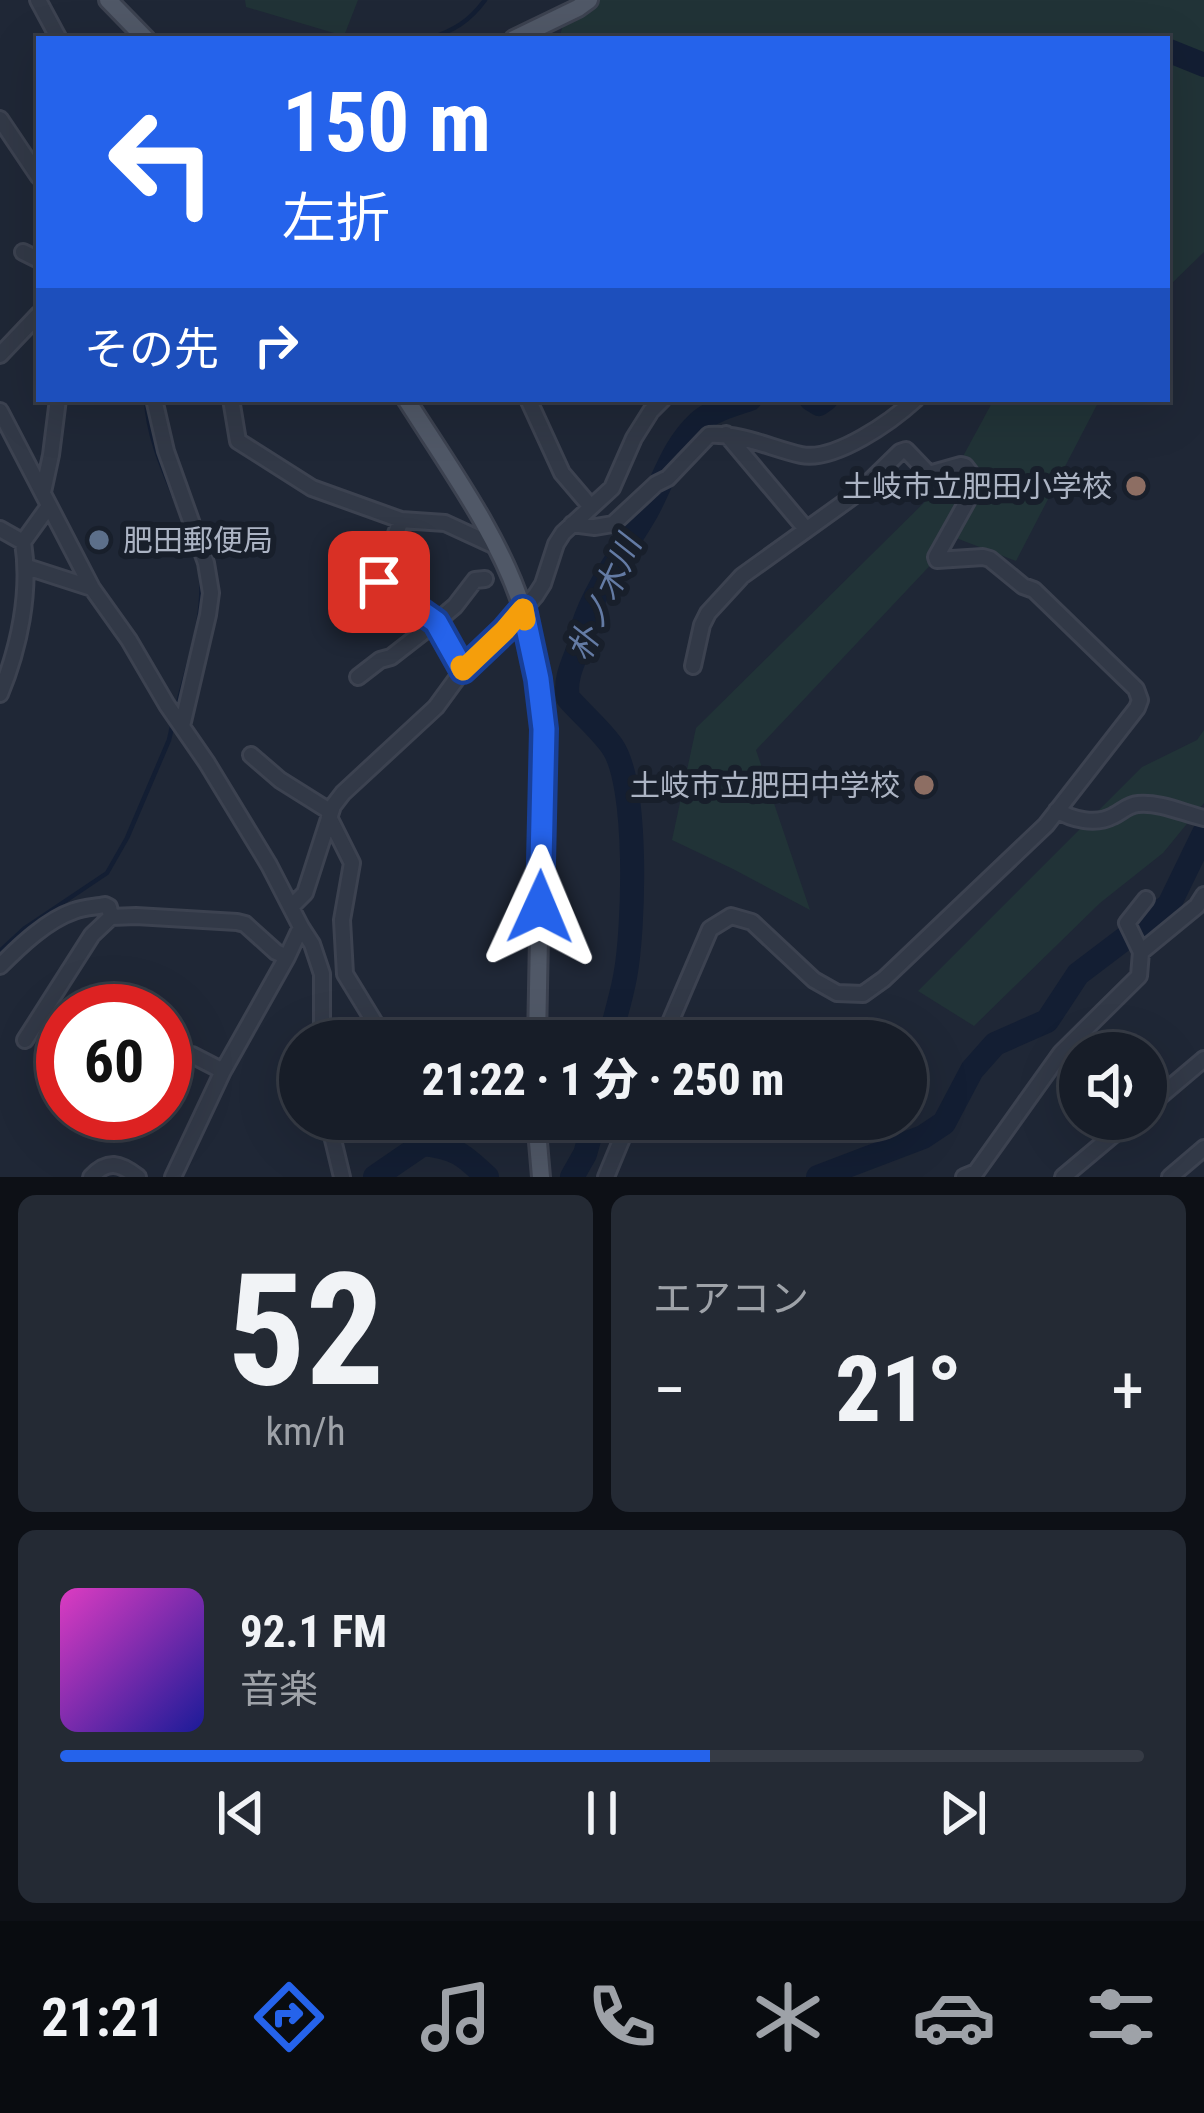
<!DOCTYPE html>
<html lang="ja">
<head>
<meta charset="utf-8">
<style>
  body { margin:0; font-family:"Roboto Condensed","Noto Sans JP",sans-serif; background:#242a34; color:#f1f3f6; height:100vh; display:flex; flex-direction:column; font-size:45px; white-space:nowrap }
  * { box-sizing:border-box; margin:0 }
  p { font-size:39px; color:#9ea2a8 }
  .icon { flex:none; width:66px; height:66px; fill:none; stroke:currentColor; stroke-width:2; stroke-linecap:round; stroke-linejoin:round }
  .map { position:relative; height:1177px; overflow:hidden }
  .sheet { display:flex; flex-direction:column; gap:18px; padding:18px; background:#0d1016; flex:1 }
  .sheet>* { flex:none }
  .banner { position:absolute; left:36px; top:36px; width:1134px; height:366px; border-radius:0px; box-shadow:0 12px 48px #0002,0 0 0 3px #363b45; background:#2563eb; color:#fff; overflow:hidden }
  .buttons { position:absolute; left:1059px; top:1032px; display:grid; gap:24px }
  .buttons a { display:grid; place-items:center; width:108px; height:108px; border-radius:50%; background:#171d28; box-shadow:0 12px 48px #0002,0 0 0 3px #363b45; font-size:60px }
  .speed { position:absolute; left:36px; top:984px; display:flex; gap:24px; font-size:60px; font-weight:700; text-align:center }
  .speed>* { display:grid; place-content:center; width:156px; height:156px; border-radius:50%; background:#171d28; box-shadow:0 12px 48px #0002,0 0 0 3px #363b45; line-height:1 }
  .speed .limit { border:18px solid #d22; background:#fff; color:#111 }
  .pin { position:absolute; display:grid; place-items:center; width:102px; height:102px; color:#fff; margin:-51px; border-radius:24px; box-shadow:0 6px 18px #0006 }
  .me { position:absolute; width:132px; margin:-66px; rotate:1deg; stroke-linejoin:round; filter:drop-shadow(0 0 9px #0008) }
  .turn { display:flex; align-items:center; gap:42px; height:252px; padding:0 48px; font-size:54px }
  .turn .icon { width:156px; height:156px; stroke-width:2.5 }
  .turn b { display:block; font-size:84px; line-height:102px }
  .then { display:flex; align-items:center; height:114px; padding:0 48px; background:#0003; gap:24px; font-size:45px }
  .big { font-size:90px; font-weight:800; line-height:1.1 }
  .sheet .tile { flex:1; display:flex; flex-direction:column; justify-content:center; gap:18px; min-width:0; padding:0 42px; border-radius:18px; background:#242a34 }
  .sheet .dial { align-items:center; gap:0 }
  .dial b { font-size:156px; line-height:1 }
  .song { display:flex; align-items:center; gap:36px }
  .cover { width:144px; height:144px; border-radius:18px; background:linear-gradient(135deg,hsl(310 70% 55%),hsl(240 70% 35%)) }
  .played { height:12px; border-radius:6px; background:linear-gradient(90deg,#2563eb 60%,#363b45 60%) }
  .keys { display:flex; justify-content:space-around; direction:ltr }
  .heat { display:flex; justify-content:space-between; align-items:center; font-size:66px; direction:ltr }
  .sheet .tiles { flex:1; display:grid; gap:18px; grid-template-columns:1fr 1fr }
  .tile:last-child { grid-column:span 2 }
  .trip { position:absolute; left:279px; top:1020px; width:648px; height:120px; border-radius:60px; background:#171d28; box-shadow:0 12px 48px #0002,0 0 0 3px #363b45; font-weight:800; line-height:120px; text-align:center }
  .dock { display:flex; height:192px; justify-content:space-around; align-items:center; background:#090c10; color:#9ea2a8 }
  .dock .icon { width:84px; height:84px }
  .dock .selected { color:#2563eb }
  .dock b { font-size:54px; color:#f1f3f6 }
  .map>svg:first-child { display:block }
</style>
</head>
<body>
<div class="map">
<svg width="1204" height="1177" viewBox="0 0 1204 1177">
  <rect width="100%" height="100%" fill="#1f2736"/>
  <!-- green -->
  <path fill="#213337" d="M245,0H358L344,36L246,7Z
    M570,0H1204V252L1167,288V39H559Z
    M994,399H1100L1016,561L956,538L756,750L810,910L733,869L672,840L696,728L954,473Z
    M1204,730V803L1163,853L1100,903L974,1026L918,991L1142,767L1197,740Z"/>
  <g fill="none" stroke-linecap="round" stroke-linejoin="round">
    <!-- stream -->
    <path stroke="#131e33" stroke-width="4.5" d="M429,39C454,30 469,22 485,0
      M146,399C149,458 186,510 199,566C209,608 186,669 176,711
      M0,951L25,928L107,873L127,838L169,740L173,722"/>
    <!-- river -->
    <path stroke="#131e33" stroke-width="24" d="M1167,50L1204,65
      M811,399L819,404L826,399
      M609,1041C614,1020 621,999 625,977C634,931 639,784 612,746C600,729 582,714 568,698C564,678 574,662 580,644C583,633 580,637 583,626C595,587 627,546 647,511C664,480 672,447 699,422C713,410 733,405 750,399
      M375,1177L423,1144C455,1147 464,1155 487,1177
      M572,1177L585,1154L595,1119
      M818,1177L923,1137L944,1123L972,1070L995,1044L1047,1021L1078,974L1169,905L1204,833"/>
    <!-- minor casing -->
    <g stroke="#3c4250" stroke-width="20">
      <path id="minor" d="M38,0L59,39
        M0,119L39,177
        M23,252L39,260
        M0,355L39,314
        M154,399L166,451L206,563L211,593L208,615L182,726
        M231,399L238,441L312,488L401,520L445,523L495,546
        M528,399L562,473L591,507
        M0,411L92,588L129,640L167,705L207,763L269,865L301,927L312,944L322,974V1041
        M726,434L806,529
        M43,492L51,455L58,399
        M572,524L595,527L613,524L656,484L668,478L709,435C742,433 770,448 801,455C835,462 892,421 916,399
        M0,529L23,542
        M27,567L92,588
        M371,576L428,613L436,622L463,670
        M378,582L401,520
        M358,677L380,660L391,657L436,622L455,606L475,580L485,579
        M0,694C19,648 31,592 23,542L49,506
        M251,755L280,780L331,812
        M1057,810C1072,820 1096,825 1113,816C1122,812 1127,805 1138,804C1160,802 1183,813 1204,818
        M329,817L352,863L342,920L345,974L386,1041
        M291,907L305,893L333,806L343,793L436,707L463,670L505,630L536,595L543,584L556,544L563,533L612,488L634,438L651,411L663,399
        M1141,952L1127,923L1146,899
        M0,966C20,946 47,920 74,911C84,907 95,907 105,905L109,907L111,917L136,916L237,922L245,924L276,952L287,957
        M25,1040L92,935L111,917
        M662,1041L710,929L731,916L752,922L814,980L837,993L863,994L884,979L1046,825L1137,708L1140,700L1136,689L1034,590L1023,586L990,559L983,557L937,560L936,557L974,489L972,475L965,466L961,465L929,474L906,450L900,452L859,492L742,576L708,613L702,625L693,666
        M165,1054L168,1051L192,1055L223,1071
        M1146,1108L1204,1059
        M328,1119L342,1177
        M91,1177C108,1159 120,1163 138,1177
        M173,1177L223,1071L287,957L301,927
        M606,1177L630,1119
        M964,1177L976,1172L1061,1053L1139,976L1141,952L1197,906L1204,895
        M1063,1177L1132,1119
        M1170,1177L1204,1148"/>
    </g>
    <!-- major casing -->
    <g stroke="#3c4250" stroke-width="22">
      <path id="major" d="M108,0L146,39
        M514,39L578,8L589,0
        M406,399C447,464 500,536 523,610C535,648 539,689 543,729L537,1041
        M536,1119L541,1177"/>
    </g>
    <!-- minor -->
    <use href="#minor" stroke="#323947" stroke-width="14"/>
    <!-- major -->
    <use href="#major" stroke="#505867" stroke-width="16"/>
  </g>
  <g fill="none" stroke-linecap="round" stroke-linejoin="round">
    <!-- route casing -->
    <g stroke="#184099" stroke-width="30">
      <path id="route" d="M379,582L436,622L463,670L505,630L523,609L538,679L544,729L540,907"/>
    </g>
    <!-- route -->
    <use href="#route" stroke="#2563eb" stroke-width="21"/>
    <!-- slow -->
    <path stroke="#f59e0b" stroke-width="21" d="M461,666L463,670L505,630L523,609L525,620"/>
  </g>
  <!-- markers -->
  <g fill="#8d6e63" stroke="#181f2b" stroke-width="4.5">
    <circle cx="1136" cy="486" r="12"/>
    <circle cx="924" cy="785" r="12"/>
  </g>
  <circle fill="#5c6f8a" stroke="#181f2b" stroke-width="4.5" cx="99" cy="540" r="12"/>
  <g text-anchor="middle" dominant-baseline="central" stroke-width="12" stroke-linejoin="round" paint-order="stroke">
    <!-- poi labels -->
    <g font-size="30" fill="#acb4c4" stroke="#181f2b" text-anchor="end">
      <text x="1112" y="486">土岐市立肥田小学校</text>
      <text x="123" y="540" text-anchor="start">肥田郵便局</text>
      <text x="900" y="785">土岐市立肥田中学校</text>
    </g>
    <!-- water labels -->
    <g font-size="33" font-style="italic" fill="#647ba4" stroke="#181f2b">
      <text transform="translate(604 598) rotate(-66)">朴ノ木川</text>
    </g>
  </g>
</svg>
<div class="buttons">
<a><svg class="icon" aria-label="sound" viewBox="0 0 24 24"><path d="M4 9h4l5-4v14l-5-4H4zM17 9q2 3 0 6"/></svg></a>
</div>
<div class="speed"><div class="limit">60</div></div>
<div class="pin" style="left:379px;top:582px;background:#d93025"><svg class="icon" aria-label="arrive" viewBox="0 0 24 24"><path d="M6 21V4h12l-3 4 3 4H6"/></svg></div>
<svg class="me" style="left:540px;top:907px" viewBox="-20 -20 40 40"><path d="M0-17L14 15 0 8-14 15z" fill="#2563eb" stroke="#fff" stroke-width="4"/></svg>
<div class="trip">21:22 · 1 分 · 250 m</div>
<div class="banner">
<div class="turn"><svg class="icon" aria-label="left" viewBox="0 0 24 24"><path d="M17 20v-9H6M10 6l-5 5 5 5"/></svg><div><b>150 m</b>左折</div></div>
<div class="then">その先<svg class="icon" aria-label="right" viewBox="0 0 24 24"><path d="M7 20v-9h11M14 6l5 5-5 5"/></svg></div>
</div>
</div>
<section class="sheet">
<div class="tiles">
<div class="tile dial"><b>52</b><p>km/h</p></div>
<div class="tile"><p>エアコン</p>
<div class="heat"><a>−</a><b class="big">21°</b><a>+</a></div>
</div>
<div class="tile">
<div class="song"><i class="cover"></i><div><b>92.1 FM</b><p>音楽</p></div></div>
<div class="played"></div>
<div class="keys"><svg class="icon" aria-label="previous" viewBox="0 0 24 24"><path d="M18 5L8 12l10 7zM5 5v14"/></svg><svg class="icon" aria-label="pause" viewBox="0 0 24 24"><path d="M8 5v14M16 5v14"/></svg><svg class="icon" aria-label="next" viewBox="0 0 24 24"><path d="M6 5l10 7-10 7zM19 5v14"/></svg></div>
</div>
</div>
</section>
<nav class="dock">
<b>21:21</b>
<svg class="icon selected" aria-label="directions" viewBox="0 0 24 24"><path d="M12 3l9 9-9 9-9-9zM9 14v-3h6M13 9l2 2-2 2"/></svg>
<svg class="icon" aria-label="music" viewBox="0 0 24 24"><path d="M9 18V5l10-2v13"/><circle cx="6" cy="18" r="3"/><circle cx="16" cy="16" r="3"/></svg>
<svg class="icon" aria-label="phone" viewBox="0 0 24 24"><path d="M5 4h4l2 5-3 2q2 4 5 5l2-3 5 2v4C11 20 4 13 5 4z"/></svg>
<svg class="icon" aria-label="climate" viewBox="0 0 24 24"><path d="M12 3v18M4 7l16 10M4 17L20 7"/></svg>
<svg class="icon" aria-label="car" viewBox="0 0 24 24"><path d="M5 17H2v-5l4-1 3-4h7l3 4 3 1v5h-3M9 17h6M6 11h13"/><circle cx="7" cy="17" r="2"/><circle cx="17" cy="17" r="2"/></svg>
<svg class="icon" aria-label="filters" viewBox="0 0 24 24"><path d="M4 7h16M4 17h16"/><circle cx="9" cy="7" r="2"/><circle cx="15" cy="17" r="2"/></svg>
</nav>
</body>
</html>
